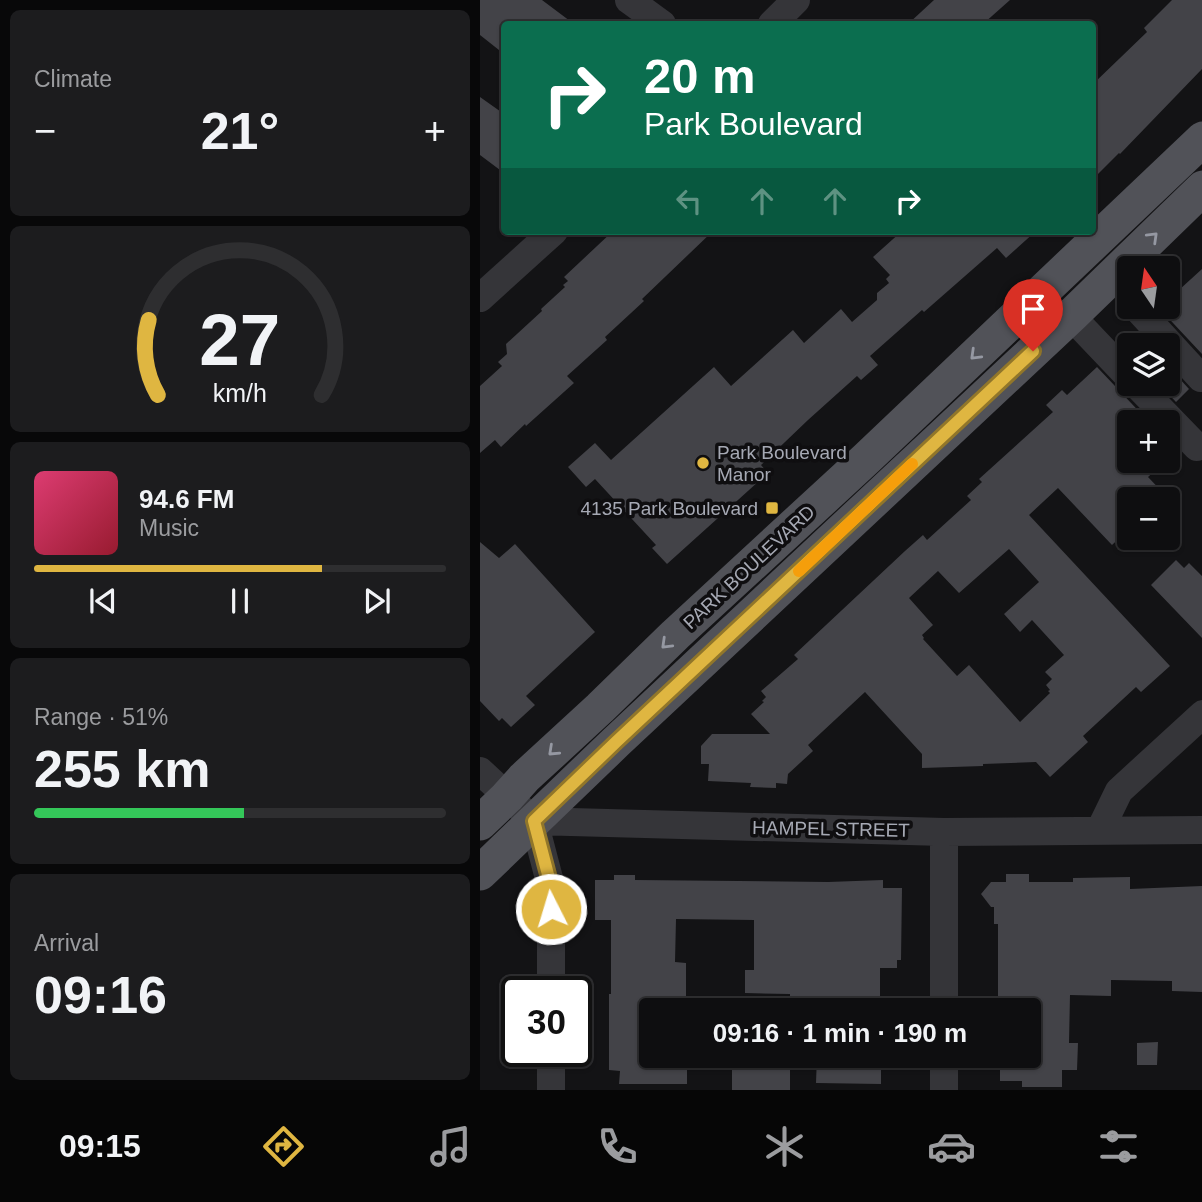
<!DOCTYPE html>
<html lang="en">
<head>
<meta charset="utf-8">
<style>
  body { margin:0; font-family:Helvetica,sans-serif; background:#1c1c1e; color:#f1f3f6; height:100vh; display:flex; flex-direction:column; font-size:26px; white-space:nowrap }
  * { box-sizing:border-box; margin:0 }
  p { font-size:23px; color:#9b9c9f }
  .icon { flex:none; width:38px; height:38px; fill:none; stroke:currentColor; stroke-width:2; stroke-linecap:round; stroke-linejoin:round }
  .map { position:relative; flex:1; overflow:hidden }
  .side { display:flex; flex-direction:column; gap:10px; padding:10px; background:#080809; width:480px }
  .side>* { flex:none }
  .banner { position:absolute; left:21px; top:21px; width:595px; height:214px; border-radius:7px; box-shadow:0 2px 5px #0004,0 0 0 2px #2e2e30; background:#0b6e4f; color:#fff; overflow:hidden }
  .needle { width:46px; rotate:347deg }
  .buttons { position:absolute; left:637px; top:256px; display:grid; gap:14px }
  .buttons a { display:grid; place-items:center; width:63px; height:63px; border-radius:7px; background:#0e0e10; box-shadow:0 2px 5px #0004,0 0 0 2px #2e2e30; font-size:35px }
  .speed { position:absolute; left:21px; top:976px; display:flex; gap:14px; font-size:35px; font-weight:700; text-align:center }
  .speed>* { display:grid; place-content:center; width:91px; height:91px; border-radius:50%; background:#0e0e10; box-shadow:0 2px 5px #0004,0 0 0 2px #2e2e30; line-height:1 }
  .speed .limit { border:4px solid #111; border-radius:10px; background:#fff; color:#111 }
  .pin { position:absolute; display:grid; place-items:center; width:60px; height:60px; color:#fff; margin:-72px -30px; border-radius:50% 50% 50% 0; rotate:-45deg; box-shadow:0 0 7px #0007 }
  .pin .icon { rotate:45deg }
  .me { position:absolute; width:77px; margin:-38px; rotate:355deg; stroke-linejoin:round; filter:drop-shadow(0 0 5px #0008) }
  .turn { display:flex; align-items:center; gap:24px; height:147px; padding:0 28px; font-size:32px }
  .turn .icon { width:91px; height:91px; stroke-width:2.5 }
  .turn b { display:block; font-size:49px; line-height:60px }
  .lanes { display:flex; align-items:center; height:66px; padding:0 28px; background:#0003; justify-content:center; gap:35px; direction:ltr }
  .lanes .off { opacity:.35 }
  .big { font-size:52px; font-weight:700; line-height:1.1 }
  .side .widget { flex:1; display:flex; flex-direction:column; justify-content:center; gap:10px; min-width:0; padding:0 24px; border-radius:10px; background:#1c1c1e }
  .side .dial { align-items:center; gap:0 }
  .dial svg { height:182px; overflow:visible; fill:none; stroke:#2e2e30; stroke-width:7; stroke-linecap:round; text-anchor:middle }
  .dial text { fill:#f1f3f6; stroke:none }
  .song { display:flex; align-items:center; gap:21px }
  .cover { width:84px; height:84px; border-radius:10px; background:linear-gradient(135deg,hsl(340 70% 55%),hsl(350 70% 35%)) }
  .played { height:7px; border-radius:4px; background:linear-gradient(90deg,#dfb641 70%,#2e2e30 70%) }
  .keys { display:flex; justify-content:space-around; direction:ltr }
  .heat { display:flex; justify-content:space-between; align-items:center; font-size:38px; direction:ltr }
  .charge { height:10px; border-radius:5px; background:linear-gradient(90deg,#34c759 51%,#2e2e30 0) }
  .trip { position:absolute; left:159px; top:998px; width:402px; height:70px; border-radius:7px; background:#0e0e10; box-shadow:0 2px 5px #0004,0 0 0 2px #2e2e30; font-weight:700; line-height:70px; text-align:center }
  .tabs { display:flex; height:112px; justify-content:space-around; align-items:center; background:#060606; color:#9b9c9f }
  .tabs .icon { width:49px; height:49px }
  .tabs .current { color:#dfb641 }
  .tabs b { font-size:32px; color:#f1f3f6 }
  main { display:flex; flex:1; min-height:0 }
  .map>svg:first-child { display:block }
</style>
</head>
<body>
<main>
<section class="side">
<div class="widget"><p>Climate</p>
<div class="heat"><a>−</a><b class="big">21°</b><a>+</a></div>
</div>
<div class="widget dial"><svg viewBox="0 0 100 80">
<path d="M14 69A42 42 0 1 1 86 69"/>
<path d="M14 69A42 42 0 0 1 10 36" stroke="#dfb641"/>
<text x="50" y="56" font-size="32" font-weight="700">27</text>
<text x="50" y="72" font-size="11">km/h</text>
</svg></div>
<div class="widget">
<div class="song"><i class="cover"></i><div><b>94.6 FM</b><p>Music</p></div></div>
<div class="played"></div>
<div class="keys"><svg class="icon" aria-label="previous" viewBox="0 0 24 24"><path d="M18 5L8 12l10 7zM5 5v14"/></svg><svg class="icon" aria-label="pause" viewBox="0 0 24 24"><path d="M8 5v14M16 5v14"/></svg><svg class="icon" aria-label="next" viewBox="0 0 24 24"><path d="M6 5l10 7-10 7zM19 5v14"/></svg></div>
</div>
<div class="widget"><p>Range · 51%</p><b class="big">255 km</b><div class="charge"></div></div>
<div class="widget"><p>Arrival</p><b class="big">09:16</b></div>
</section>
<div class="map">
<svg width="723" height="1090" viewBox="0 0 723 1090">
  <rect width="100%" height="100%" fill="#131315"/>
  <!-- building -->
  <path fill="#434348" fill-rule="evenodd" d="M0,0H62L94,24H24V54L0,35Z
    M454,0H530L503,24H428Z
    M692,0H723V68L640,154L639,153L612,180V85L667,32L664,28Z
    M0,97L24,114V173L0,155Z
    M133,231H233L162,299L164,301L125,337L127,340L87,376L94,383L46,426L45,424L21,447L15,440L0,453V386L22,366L18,362L27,354L26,344L62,311L61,309L85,287L83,285L88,281L84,277Z
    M422,231H556L526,258L517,248L444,312L442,310L390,356L398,365L381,380L377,376L328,420L281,465L288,473L187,564L172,548L176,545L115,479L106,487L88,467L115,443L131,460L234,367L251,386L313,330L324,343L361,309L372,322L397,300V293L409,283L406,279L410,275L393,257Z
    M723,268V355L679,308L681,306H688V300Z
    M656,331L668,345H649V353L641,345Z
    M688,366L709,389L696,402L678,383H688Z
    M617,367L669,422H649V460H687L668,477L689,499H649V529L632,545L578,488L549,515L690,666L661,692L656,687L603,736L608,742L570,777L556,762L503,764V766L442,768V754L385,692L328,745L333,751L308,774L307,784L296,783V788L270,787L271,783L228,781L229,764H221V746L232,734H290L271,714L284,702L282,701L286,697L281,691L318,659L314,655L425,551L443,535L447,540L491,500L487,496L502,482L499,479L573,412L566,405L582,390L587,395ZM529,549L559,582L524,614L540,632L552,620L584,655L565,672L572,679L566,685L570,690L568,691L570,693L540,722L489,665L477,676L443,639L444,638L442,635L453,625L429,598L458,571L479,593Z
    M688,441L698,451L688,460Z
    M0,542L19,558L35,544L115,632L46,696L55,705L31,727L22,718L19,721L0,701Z
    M696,560L704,568L709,563L723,577V639L671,585Z
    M526,874H549V882H593V878L650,877V889L723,886V992L692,991V981L631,980V996L590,995L589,1043H598L597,1070H582V1087H542V1081H520V1055H550V1010H518V924H514V907H511L501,894L511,882H526Z
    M134,875H155V880L348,882L403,880V888H422L421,960H417V968H400V1010H310V994L265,993V970H274V920L196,919L195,962L206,963V1010H172V1055H207V1084H139L140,1071L129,1070V994H131V920H115V880H134Z
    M678,1042L677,1065H657V1043Z
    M337,1055H401V1084L336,1083Z
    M252,1069H310V1090H252Z"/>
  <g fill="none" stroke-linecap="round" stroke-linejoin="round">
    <!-- minor -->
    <path stroke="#353539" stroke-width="28" d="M149,0L182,24
      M292,24L316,0
      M0,298L74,231
      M655,306L721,378
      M591,316L649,377
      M655,383L717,447
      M0,771L54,821L464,832L723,830
      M54,821L71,886V992
      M620,830L639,791L723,714
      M464,832V1010
      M71,1052V1090
      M464,1055V1090"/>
    <!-- major -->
    <path stroke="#515258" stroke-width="35" d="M0,823L27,797L44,778L120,708L195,635L386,459L723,139
      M0,873L136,742L591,316L723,188"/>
  </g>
  <!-- one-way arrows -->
  <defs><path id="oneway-chevron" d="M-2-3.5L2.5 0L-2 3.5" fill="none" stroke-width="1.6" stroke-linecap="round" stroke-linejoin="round" transform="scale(1.75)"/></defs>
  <g stroke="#9598a2">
    <use href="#oneway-chevron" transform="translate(673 237) rotate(-44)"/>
    <use href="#oneway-chevron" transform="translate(495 355) rotate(136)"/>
    <use href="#oneway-chevron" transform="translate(186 644) rotate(136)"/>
    <use href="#oneway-chevron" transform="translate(73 751) rotate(137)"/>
  </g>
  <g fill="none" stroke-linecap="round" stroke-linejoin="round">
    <!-- route casing -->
    <g stroke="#91762a" stroke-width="18">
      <path id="route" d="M71,909V886L54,821L136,742L553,351"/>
    </g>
    <!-- route -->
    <use href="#route" stroke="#dfb641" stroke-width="12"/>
    <!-- slow -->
    <path stroke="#f59e0b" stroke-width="12" d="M319,571L432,464"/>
  </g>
  <!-- markers -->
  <g fill="#dfb641" stroke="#0f0e10" stroke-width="2.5">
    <circle cx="223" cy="463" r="7"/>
    <rect x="285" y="501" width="14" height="14" rx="3.5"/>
  </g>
  <g text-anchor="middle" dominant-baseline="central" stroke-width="7" stroke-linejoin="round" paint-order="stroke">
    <!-- poi labels -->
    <g font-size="19" fill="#a6a9b4" stroke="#0f0e10" text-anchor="start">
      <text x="237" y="452">Park Boulevard<tspan x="237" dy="22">Manor</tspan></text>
      <text x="278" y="508" text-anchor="end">4135 Park Boulevard</text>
    </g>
    <!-- street labels -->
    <g font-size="19" fill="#a6a9b4" stroke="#0f0e10">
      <text transform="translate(269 567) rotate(-43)">PARK BOULEVARD</text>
      <text transform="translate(351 829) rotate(1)">HAMPEL STREET</text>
    </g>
  </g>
</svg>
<div class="buttons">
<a><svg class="needle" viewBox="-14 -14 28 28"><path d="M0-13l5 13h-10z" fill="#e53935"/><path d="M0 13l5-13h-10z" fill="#9b9c9f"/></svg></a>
<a><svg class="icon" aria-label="layers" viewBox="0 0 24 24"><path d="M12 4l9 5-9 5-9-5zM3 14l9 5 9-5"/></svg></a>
<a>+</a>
<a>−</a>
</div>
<div class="speed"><div class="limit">30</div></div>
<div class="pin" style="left:553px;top:351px;background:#d93025"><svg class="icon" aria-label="arrive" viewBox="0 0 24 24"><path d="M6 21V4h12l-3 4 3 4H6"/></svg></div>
<svg class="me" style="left:71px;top:909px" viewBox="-20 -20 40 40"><circle r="17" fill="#dfb641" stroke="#fff" stroke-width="3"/><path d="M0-11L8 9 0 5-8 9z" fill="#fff"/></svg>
<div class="trip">09:16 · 1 min · 190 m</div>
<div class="banner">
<div class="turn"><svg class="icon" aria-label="right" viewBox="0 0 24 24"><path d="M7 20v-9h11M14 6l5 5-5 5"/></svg><div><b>20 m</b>Park Boulevard</div></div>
<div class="lanes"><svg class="icon off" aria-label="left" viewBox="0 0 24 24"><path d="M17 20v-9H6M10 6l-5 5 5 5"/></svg><svg class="icon off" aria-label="ahead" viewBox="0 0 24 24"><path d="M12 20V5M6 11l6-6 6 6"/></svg><svg class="icon off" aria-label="ahead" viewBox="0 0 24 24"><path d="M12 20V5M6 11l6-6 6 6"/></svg><svg class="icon" aria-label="right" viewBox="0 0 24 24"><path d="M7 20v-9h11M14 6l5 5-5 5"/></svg></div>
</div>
</div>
</main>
<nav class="tabs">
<b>09:15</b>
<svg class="icon current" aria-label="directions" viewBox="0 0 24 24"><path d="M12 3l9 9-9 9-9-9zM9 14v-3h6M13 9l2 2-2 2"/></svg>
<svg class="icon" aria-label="music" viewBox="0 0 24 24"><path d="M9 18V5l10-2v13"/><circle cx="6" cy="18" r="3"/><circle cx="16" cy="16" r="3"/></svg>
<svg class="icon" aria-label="phone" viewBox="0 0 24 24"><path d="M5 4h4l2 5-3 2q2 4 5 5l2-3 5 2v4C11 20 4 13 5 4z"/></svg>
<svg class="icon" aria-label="climate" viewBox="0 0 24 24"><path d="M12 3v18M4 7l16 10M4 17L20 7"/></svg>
<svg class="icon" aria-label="car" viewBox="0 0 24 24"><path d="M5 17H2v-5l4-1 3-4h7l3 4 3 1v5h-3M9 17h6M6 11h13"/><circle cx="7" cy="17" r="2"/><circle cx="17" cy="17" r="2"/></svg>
<svg class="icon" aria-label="filters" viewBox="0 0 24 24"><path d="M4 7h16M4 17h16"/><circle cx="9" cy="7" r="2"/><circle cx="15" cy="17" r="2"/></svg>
</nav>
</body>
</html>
